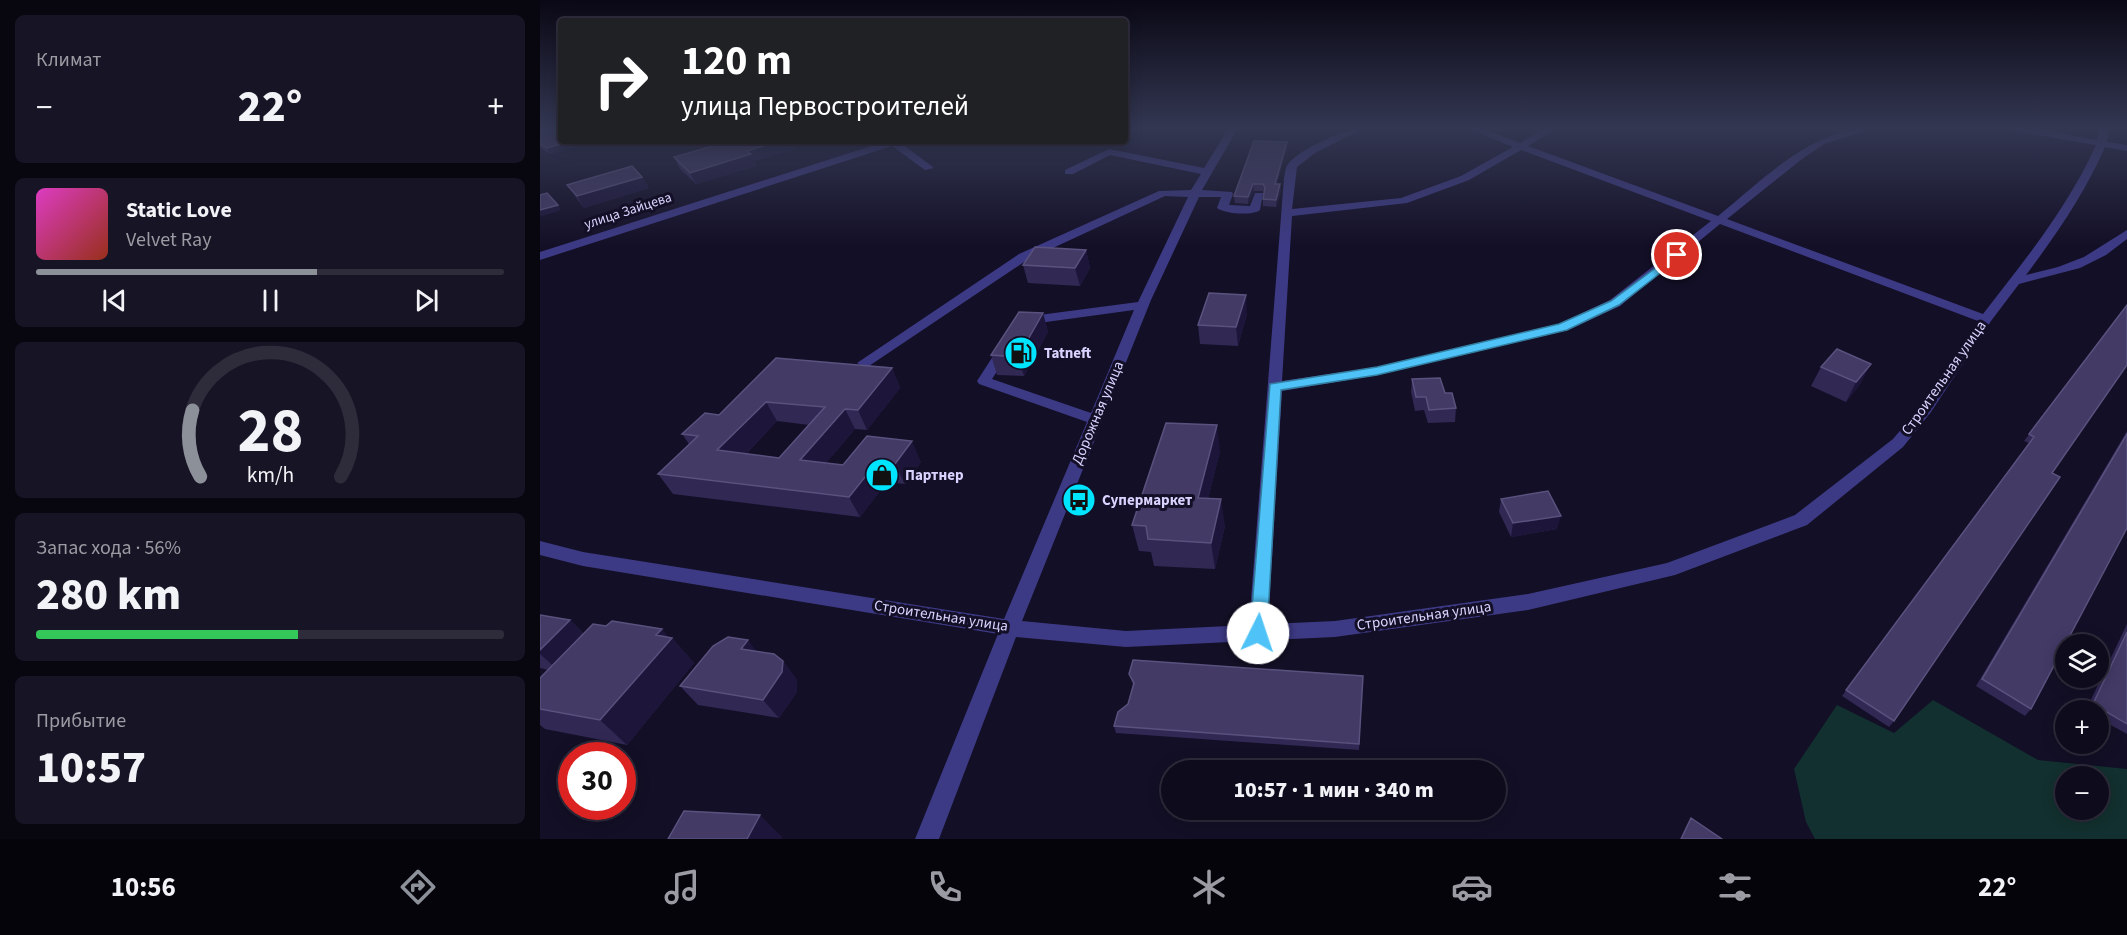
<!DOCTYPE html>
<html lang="ru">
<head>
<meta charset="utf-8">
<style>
  body { margin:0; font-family:"Source Sans 3",sans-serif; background:#171425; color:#f1f3f6; height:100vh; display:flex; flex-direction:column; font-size:22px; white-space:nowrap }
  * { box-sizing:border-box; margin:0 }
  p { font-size:20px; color:#9b9ba3 }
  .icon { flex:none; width:33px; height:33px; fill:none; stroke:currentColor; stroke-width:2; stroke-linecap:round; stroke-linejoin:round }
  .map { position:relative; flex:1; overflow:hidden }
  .side { display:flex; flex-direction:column; gap:15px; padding:15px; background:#08060f; width:540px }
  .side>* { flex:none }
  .top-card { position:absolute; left:18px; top:18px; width:570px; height:126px; border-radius:6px; box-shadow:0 3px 15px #0003,0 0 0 2px #2e2b3b; background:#202124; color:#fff; overflow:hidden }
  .controls { position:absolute; left:1515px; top:634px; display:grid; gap:12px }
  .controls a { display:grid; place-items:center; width:54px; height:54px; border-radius:50%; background:#0e0b1c; box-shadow:0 3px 15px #0003,0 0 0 2px #2e2b3b; font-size:30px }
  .speed { position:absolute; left:18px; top:742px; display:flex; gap:12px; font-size:30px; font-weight:700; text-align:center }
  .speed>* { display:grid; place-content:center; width:78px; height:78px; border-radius:50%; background:#0e0b1c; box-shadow:0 3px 15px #0003,0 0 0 2px #2e2b3b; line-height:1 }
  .speed .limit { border:9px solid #d22; background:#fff; color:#111 }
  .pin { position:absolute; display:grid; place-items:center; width:51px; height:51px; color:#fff; margin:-26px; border:3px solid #fff; border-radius:50%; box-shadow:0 2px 6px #0007 }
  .me { position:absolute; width:66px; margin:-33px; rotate:4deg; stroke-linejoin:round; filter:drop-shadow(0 0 4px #0008) }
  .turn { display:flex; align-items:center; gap:21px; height:126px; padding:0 24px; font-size:27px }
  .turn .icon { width:78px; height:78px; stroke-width:2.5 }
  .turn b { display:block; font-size:42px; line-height:51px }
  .big { font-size:45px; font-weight:800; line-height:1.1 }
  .side .card { flex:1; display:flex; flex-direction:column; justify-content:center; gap:9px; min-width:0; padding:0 21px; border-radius:9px; background:#171425 }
  .side .dial { align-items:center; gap:0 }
  .dial svg { height:156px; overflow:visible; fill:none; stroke:#2e2b3b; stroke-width:7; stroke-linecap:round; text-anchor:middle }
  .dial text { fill:#f1f3f6; stroke:none }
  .song { display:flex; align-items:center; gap:18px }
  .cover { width:72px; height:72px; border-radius:9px; background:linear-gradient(135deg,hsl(310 70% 55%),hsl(10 70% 35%)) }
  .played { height:6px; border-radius:3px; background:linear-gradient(90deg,#8c9099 60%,#2e2b3b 60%) }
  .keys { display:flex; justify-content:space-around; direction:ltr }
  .heat { display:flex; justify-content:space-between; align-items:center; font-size:33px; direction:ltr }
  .charge { height:9px; border-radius:4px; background:linear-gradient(90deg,#34c759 56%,#2e2b3b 0) }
  .trip { position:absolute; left:621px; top:760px; width:345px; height:60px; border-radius:30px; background:#0e0b1c; box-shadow:0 3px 15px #0003,0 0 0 2px #2e2b3b; font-weight:800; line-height:60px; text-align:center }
  .tabs { display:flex; height:96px; justify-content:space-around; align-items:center; background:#06040b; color:#9b9ba3 }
  .tabs .icon { width:42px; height:42px }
  .tabs .current { color:#8c9099 }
  .tabs b { font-size:27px; color:#f1f3f6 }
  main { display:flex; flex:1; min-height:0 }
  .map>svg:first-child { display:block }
</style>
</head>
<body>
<main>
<section class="side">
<div class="card"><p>Климат</p>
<div class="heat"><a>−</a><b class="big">22°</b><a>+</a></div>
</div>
<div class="card">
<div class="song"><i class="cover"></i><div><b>Static Love</b><p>Velvet Ray</p></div></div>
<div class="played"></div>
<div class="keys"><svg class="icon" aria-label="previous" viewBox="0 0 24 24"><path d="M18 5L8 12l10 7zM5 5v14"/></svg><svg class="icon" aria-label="pause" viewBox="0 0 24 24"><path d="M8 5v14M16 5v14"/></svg><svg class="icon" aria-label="next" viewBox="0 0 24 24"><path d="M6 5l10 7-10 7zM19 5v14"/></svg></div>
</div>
<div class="card dial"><svg viewBox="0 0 100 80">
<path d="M14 69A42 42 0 1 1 86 69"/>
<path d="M14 69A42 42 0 0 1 10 35" stroke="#8c9099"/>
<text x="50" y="56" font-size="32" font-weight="700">28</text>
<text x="50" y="72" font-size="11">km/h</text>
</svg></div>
<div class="card"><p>Запас хода · 56%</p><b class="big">280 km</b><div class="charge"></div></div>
<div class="card"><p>Прибытие</p><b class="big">10:57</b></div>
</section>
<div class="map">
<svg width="1587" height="839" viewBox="0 0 1587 839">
  <rect width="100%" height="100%" fill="#130f26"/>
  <!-- green -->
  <path fill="#12302f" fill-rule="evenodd" d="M1393,700L1498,760L1587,769V839H1275L1266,822L1254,769L1297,705L1354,733ZM1526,777H1558V810H1526Z"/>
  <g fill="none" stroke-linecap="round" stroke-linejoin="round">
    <!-- minor -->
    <path fill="#3d3a85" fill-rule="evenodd" d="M689,128H698L662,190L692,192L693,194L689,205L710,206L715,193H723L720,210C712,216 685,214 677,208L681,197H659L611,300L482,621L586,631L709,625L744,178C745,174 745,168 748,164C760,149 806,128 824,128L775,153L757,167L752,209L861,198L921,176L973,147L927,128H941L980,143L1005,128H1017L988,146L1178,216C1224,179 1271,128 1334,128L1284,144L1262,159L1187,219L1443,314C1485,260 1528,207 1556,145L1457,128L1497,129L1557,140L1559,128H1569L1567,142L1587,145V151L1565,147C1545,193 1516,235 1486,275L1518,267L1544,257L1587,230V239L1566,255L1540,268L1479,284L1451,321L1391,412L1363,447L1267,525L1135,575L988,610L795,637L586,647L476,637L399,839H375L458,634L43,566L0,555V541L43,552L464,619L547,422L439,384L437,381L459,347H469L471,350L452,379L551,413L594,310L484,325L477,321L484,317L598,302L648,197L625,196L487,260L329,366L324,367L317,363L479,254L619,191L651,190L661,174L570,155L533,174H525V170L569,149L664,168ZM981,150L1171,221L1070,300L1019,324L837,367L742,381L752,216L867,203L929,180ZM1180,224L1438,321L1381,406L1353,439L1255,515L1127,563L988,594L795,621L728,624L742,391L837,375L1028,330L1080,306Z
      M347,141H362L361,143L394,168L385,170L352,146L0,260V252Z"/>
  </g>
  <!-- wall -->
  <path fill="#312854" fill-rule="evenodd" d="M0,131L34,147L10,154L0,147Z
    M190,141H252L255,149L214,161L216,166L156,184L140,169L134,157Z
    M747,148L737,184H740L741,191L736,207L723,206V199L724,192L723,191H714L708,204L695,203L694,196Z
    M102,177L109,188L44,208L35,196L27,185Z
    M546,250L550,268L540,286L488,283L483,265Z
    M1587,305L1512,473L1354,721L1349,727L1302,696L1489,443L1484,441Z
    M503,313L508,332L484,376L457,375L451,355Z
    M707,314L698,346L660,344L658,325Z
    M236,358L352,368L360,388L327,430L315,429L286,463L303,465L327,436L381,462L365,484L347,482L320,517L133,494L118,474L149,444L142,434L179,415ZM237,421L269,425L239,458L206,454Z
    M1281,367L1321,383L1306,402L1271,386Z
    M872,379L905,393L916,408L915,422L888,423L884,410L875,411L871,392Z
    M1587,431V528L1491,709L1485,716L1436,686Z
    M680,451L668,499L685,526L675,569L614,566L611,552L599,551L592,525Z
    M961,499L1017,529L971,537L959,512Z
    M0,615L30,620L43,633L132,638L154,663L87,745L5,729L0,725V678L8,670L0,668Z
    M1587,624V734L1558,718V711L1546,710Z
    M217,652L243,661L257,680V692L239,718L158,705L140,686Z
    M589,674L823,676L819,750L576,733L574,726L588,704L593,685Z"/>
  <!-- shaded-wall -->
  <path fill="#1d163a" d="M31,141L34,147L10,154L7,148Z
    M239,141H252L255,149L214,161L216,166L156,184L150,173L207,151Z
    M747,142V148L735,190V184Z
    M102,177L109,188L44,208L37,196Z
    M713,184L714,191L708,204V197Z
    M740,184L741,191L736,207V200Z
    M18,205L21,210L0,217V210Z
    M546,250L550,268L540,286L535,268Z
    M706,295L707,314L698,346L696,327Z
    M503,313L508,332L484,376L478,357Z
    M1331,364L1321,383L1306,402L1316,382Z
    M352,368L360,388L327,430L318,410Z
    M226,402L237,421L190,470L177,450Z
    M305,409L315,429L272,480L260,460Z
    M677,425L680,451L662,524L658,498Z
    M372,441L381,462L365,484L355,464Z
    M337,462L347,482L320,517L309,497Z
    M681,499L685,526L675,569L671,543Z
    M1021,516L1017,529L971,537L973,523Z
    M30,620L49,640L19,671L0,654V650Z
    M122,629L130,639L132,638L154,663L87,745L60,720L116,635Z
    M208,640L223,660L201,649Z
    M243,661L257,680V692L239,718L223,700Z
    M220,815L242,837V839H207Z"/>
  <!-- building -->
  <path fill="#433a66" stroke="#5a527e" stroke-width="1.5" fill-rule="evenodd" d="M10,128L21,135V141H31L7,148L0,144V131Z
    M190,141H239L207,151L211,154L150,173L134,157Z
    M714,141L747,142L735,184H740L736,200L723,199L725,187L723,184H713L708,197L694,196Z
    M92,166L102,177L37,196L27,185Z
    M7,193L18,205L0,210V195Z
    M495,247L546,250L535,268L483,265Z
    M669,293L706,295L696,327L658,325Z
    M1587,305V365L1512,473L1520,477L1354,721L1306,690L1494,437L1489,434Z
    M479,312L503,313L478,357L451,355Z
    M1297,349L1331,364L1316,382L1281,367Z
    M236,358L352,368L318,410L305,409L260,460L303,465L327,436L372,441L355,464L337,462L309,497L118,474L158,436L142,434L165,413L179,415ZM226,402L285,407L239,458L177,450Z
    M900,378L905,393H912L916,408L889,410L886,397H876L872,379Z
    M626,423L677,425L658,498L681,499L671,543L608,539L606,526L592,525Z
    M1587,434V528L1491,709L1442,679Z
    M1008,491L1021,516L973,523L961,499Z
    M0,615L30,620L0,650Z
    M72,621L122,629L116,635L132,638L60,720L0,709V678L53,624L66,626Z
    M1587,632V724L1553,704Z
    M188,637L208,640L201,649L234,654L243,661L242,672L223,700L140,686L173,646Z
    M593,660L823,676L819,744L574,726L578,712L588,704L594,683L589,674Z
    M144,811L220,815L207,839H128Z
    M1151,818L1182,839H1141Z"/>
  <!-- sky -->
  <linearGradient id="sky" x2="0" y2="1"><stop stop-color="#0a0815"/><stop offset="0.52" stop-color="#333752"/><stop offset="1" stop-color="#333752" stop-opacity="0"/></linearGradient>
  <rect width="1587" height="246" fill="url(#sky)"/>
  <!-- route -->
  <path fill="#4fc3f7" stroke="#337fa1" stroke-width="1.5" d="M1137,252L1143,255L1141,257L1079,305L1027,330L837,375L741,390L727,633L724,638L718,640L712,638L710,633L730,384L837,367L1019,324L1071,301Z"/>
  <!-- icons -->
  <defs>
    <g id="fuel-disc" transform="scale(1.725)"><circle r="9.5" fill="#00e5ff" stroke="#130f26"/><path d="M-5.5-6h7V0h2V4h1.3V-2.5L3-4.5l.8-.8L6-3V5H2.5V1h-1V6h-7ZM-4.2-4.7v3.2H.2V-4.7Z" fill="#111"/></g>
    <g id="shop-disc" transform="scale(1.725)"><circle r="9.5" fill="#00e5ff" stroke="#130f26"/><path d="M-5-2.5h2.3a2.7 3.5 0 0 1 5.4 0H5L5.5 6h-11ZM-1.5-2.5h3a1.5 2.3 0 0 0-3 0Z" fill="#111"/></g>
    <g id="bus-disc" transform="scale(1.725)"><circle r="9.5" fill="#00e5ff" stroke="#130f26"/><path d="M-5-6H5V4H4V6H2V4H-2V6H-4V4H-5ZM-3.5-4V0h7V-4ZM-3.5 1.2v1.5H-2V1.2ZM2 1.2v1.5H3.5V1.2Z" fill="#111"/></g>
  </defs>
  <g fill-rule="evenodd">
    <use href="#fuel-disc" x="481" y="353"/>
    <use href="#shop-disc" x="342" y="475"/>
    <use href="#bus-disc" x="539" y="500"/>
  </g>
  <g text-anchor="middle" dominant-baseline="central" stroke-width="6" stroke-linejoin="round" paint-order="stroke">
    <!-- far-street labels -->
    <g font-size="14" fill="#d9d4ff" stroke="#130f26">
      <text transform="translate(88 211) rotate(-18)">улица Зайцева</text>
    </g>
    <!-- poi labels -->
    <g font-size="15" font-weight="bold" fill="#d9d4ff" stroke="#130f26" text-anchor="start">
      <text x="504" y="353">Tatneft</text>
      <text x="365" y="475">Партнер</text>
      <text x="562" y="500">Супермаркет</text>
    </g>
    <!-- street labels -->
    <g font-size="15" fill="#d9d4ff" stroke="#130f26">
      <text transform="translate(1404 378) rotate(-55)">Строительная улица</text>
      <text transform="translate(558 413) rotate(-67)">Дорожная улица</text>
      <text transform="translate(401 616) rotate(9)">Строительная улица</text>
      <text transform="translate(884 616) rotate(-8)">Строительная улица</text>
    </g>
  </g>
</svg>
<div class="controls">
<a><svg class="icon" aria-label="layers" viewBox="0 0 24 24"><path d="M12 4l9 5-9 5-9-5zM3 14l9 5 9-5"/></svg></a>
<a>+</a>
<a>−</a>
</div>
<div class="speed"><div class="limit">30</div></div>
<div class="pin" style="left:1137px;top:255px;background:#d93025"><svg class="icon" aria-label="arrive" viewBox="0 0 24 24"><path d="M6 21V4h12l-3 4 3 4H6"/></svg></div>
<svg class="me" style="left:718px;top:633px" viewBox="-20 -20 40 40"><circle r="19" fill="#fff"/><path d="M0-13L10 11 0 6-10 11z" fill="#4fc3f7"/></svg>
<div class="trip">10:57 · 1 мин · 340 m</div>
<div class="top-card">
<div class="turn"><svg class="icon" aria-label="right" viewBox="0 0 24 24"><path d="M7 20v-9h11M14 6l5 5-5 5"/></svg><div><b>120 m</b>улица Первостроителей</div></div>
</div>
</div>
</main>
<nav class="tabs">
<b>10:56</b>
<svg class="icon current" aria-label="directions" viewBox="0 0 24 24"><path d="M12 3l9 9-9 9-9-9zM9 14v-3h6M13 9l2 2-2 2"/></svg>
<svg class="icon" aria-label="music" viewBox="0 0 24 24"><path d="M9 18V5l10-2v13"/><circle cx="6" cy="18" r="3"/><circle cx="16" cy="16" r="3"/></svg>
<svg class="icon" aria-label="phone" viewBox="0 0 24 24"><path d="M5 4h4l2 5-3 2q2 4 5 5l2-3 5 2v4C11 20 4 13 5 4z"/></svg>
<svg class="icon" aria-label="climate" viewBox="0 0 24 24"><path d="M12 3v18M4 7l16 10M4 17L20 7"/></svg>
<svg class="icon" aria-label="car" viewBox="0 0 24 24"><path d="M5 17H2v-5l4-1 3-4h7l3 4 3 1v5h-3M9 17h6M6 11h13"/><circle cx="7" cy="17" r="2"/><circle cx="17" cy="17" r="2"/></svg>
<svg class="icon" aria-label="filters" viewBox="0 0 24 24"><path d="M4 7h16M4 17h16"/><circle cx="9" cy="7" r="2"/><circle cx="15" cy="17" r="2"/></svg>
<b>22°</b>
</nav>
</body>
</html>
